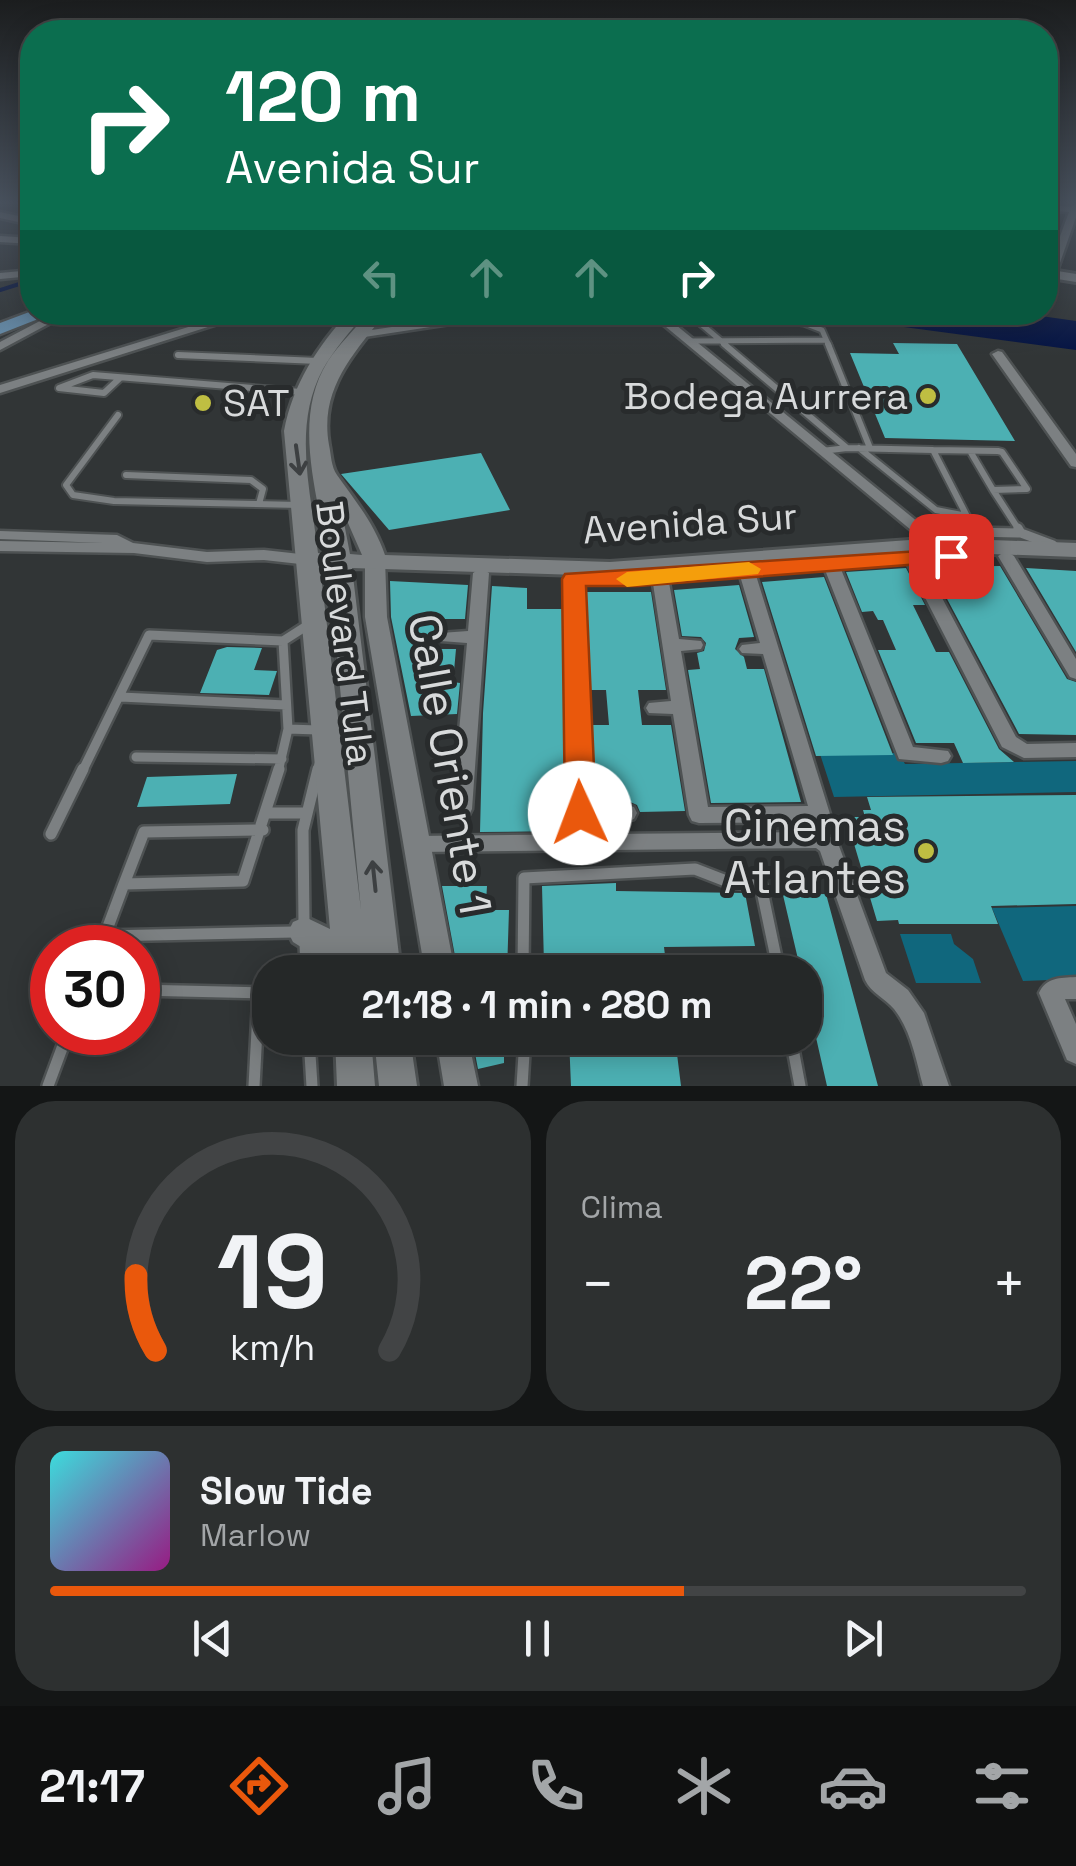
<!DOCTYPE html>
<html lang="es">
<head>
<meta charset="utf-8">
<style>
  body { margin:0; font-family:"Space Grotesk",sans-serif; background:#2d3030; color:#f1f3f6; height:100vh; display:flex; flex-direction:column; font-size:38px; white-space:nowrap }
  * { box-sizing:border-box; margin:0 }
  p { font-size:32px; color:#a3a6a8 }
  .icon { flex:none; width:55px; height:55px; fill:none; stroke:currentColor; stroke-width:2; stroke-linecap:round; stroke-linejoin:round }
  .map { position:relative; height:1086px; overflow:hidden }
  .panel { display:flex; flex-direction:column; gap:15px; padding:15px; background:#141616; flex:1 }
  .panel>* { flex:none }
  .hud { position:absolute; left:20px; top:20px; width:1038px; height:305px; border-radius:40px; box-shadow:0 5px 25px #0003,0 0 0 2px #424445; background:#0b6e4f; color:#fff; overflow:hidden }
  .speed { position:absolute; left:30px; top:925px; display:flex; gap:20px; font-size:50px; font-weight:700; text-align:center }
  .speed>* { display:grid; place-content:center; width:130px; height:130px; border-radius:50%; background:#252828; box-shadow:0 5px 25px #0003,0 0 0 2px #424445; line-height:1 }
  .speed .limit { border:15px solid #d22; background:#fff; color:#111 }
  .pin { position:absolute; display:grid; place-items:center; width:85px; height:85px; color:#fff; margin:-42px; border-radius:20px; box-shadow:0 5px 15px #0006 }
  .me { position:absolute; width:110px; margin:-55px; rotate:358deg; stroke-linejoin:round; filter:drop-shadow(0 0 8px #0008) }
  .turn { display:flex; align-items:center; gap:35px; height:210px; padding:0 40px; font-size:45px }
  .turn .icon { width:130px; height:130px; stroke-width:2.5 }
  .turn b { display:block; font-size:70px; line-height:85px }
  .lanes { display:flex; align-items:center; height:95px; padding:0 40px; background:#0003; justify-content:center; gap:50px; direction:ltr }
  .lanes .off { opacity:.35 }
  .big { font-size:75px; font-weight:700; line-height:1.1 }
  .panel .widget { flex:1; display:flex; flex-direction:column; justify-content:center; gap:15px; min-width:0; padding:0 35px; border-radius:40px; background:#2d3030 }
  .panel .dial { align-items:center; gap:0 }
  .dial svg { height:260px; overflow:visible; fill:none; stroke:#424445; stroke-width:7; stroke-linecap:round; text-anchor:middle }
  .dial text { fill:#f1f3f6; stroke:none }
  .song { display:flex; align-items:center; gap:30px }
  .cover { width:120px; height:120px; border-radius:15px; background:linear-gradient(135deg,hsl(180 70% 55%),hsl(310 70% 35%)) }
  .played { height:10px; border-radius:5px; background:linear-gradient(90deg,#ea580c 65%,#424445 65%) }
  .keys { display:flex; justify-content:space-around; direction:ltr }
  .heat { display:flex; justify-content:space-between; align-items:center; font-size:55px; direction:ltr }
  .panel .tiles { flex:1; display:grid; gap:15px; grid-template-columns:1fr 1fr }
  .widget:last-child { grid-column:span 2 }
  .trip { position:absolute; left:252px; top:955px; width:570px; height:100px; border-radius:40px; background:#252828; box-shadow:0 5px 25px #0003,0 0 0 2px #424445; font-weight:700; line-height:100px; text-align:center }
  .dock { display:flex; height:160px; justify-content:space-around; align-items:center; background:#0f1010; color:#a3a6a8 }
  .dock .icon { width:70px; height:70px }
  .dock .active { color:#ea580c }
  .dock b { font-size:45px; color:#f1f3f6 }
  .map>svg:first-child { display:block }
</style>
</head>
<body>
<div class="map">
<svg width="1076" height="1086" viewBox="0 0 1076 1086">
  <rect width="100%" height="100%" fill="#313536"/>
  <!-- green -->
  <path fill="#10677d" d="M899,753L905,764L1076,761V792L834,797L820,754Z
    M1076,906V979L1023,981L992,908Z
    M900,934H951L954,944L973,959L981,983H916Z"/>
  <!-- water -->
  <path fill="#041343" d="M799,313L1013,312L1076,321V350Z"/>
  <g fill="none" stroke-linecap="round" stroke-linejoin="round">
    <!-- stream -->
    <path stroke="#041343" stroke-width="4" d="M0,290L32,280"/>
  </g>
  <!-- building -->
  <path fill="#4cb0b3" d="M893,343L957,344L1015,441L885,438L850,353L899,354Z
    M481,453L510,510L389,530L341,474Z
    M1000,566L1067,679L1076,682V735L1019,734L930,567Z
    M906,568L925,605H913L936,652H949L999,749L1014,762L963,763L954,743H916L878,650H896L883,620H878L873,611L862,612L846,572Z
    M1026,568L1076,571V652Z
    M824,577L893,755L816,756L762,582Z
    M390,581L468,585L465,619H441L436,635L437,649H456L453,682L460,683L457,714L411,716L391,617Z
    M739,585L754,637L739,638L735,649L744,657L747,669H764L801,802L711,803L688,670L700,669L697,653L704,651L706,643L701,637L682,636L674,590Z
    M492,586L527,588V609H562L570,831L480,832L483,713Z
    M585,592H651L666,690H638L642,725H671L685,811L640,812L637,805L628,801H595L591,725H609L606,690H590Z
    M227,647L262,648L254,670L277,671L269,695L200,693L217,650Z
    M237,774L230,804L137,807L147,777Z
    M1076,795V904L991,906L998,924H899L898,920L877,921L846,817H865L863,810H871L867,797Z
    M616,883V891L745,893L755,946L664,947L667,972H566V964L544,965L542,886Z
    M442,886H487L486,902H495V910H509L507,972H458Z
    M826,894L878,1086H827L805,989V972H801L783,895Z
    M472,1038H504V1063L478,1069Z
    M569,1038H675L681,1086H571Z"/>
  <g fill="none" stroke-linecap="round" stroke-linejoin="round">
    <!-- service-far3 casing -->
    <g stroke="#4e5253" stroke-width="9">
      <path id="service-far3" d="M687,312L727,346
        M715,312L804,323L822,330L829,346
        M688,341L826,340"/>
    </g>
    <!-- service-far2 casing -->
    <g stroke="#4e5253" stroke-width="10">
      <path id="service-far2" d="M724,344L847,448L822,451
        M828,344L870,448
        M178,355L318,361
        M120,378L104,393L59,388L93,375L301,392
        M118,415L66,485L73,495L114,501L300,505
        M847,448L933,450L974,530
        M859,448L936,510L967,516
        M933,450L998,451L1002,452L1027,489L993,490L970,451
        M126,475L251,480L263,489L259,504
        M993,490L1019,530"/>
    </g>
    <!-- service-far1 casing -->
    <g stroke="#4e5253" stroke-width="14">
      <path id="service-far1" d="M1018,528L1021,533
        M920,531L1021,533L1053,545
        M121,697L286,705
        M288,729L318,730
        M136,757L282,759
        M82,772L149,635L283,641L308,625
        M278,772L288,729L283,641
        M317,772L319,764"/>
    </g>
    <!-- service casing -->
    <g stroke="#4e5253" stroke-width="16">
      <path id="service" d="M267,813H306
        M51,834L83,769
        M124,884L144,832L263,830
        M304,923L303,830L318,769
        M105,936L295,932
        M305,942L306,972
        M100,948L124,884L243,881L279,769
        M523,972L524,878L695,869L726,881L761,886L779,972
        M138,990L270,993
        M309,1038L312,1086
        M791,1038L800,1086
        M48,1086L68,1032
        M254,1086L259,993
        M522,1086L525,1038"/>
    </g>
    <!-- minor casing -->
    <g stroke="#4e5253" stroke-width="5">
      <path id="minor" d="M1045,204L1071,207L1076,204V217L1055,277L1050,280L1045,277L1069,212L1045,210Z
        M0,212L32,219V225L0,218Z
        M0,236L32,238V244L0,242Z
        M32,270V276L0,279V273Z
        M57,312H71L0,350V342Z
        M237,312H255L0,393V385Z
        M648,312H660L956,553L959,556L956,559H946Z
        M446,319L450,320V324L358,338L352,335L358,332Z
        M998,351L1002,352L1076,454V467L1071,466L992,354Z
        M0,531L117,535L133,543L207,552L264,550L309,555L317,560L309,565L264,560L207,562L134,553L0,551V541L104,543L0,539Z
        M907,542L915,547L1016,737L1027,744L1076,743V757L1024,758L1002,747L899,547Z
        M826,547L834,552L913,747L948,751L951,756L948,761L941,763L899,759L818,552Z
        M1006,551L1014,556L1076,659V679L1070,677L998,556Z
        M746,564L754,569L830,814L827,820L820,822L699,823L692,821L689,815L673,714L649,713L646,708L649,703L671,701L652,577L660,572L668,577L679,639L701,641L703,645L701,649L681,651L708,807L808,806L763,654L742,653L739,649L742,645L760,643L738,569Z
        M481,568L489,573L472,809L469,815L462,817L455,815L452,809L467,643L441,641L439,637L441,633L468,631L473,573Z
        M573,574L581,579L591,805H627L634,807L637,813L634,819L627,821H581L574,819L571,813L565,579Z
        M820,832L836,840L839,846L886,973L908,990L924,1013L949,1086H923C916,1060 911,1030 894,1009C885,998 871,993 865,980L820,851L816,848L417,852L410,850L407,844L410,838L417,836Z
        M1076,977V999H1065L1076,1024V1064L1067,1060L1039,993C1046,977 1060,978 1076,977Z"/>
    </g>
    <!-- tertiary casing -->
    <g stroke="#4e5253" stroke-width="5">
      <path id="tertiary" d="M375,553L385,559L387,617L455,972H425L365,617V559Z
        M436,1038H468L478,1086H444Z"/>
    </g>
    <!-- secondary casing -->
    <g stroke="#4e5253" stroke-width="6">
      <path id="secondary" d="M1045,269L1076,274V282L1045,277Z
        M349,312H366C351,331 335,348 323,369C292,426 311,492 318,553L327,554C317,491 292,418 328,361C339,344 356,328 369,312H386C354,354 319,388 329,445C331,454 331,467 337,475C356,502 374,523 385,555L610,562L937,538L1076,543V557L937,552L610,576L352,568L401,972H334L333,967L293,942L288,932L293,922L305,917L330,929L284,431C293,384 317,347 349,312ZM341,507L362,555L350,554ZM320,567L329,568V571L361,910Z
        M335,1038H371L375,1086H337Z
        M374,1038H410L417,1086H379Z"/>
    </g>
    <!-- primary casing -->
    <g stroke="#4e5253" stroke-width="5">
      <path id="primary" d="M32,311L56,312L0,334V323Z"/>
    </g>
    <!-- service-far3 -->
    <use href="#service-far3" stroke="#7c8082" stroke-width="5"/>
    <!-- service-far2 -->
    <use href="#service-far2" stroke="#7c8082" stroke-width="6"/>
    <!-- service-far1 -->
    <use href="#service-far1" stroke="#7c8082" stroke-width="9"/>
    <!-- service -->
    <use href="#service" stroke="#7c8082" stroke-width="11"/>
    <!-- minor -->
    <use href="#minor" fill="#7c8082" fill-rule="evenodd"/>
    <!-- tertiary -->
    <use href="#tertiary" fill="#7c8082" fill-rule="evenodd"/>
    <!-- secondary -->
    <use href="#secondary" fill="#7c8082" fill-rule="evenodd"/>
    <!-- primary -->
    <use href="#primary" fill="#6890ae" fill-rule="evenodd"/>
  </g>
  <!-- one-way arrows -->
  <defs><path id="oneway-shaft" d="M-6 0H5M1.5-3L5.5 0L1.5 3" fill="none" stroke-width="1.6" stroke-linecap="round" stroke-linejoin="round" transform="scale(2.5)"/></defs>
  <g stroke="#3d4042">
    <use href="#oneway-shaft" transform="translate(298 460) rotate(82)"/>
    <use href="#oneway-shaft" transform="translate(374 876) rotate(-96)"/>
  </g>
  <!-- sky -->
  <linearGradient id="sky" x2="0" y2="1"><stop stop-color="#1b1d1e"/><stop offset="0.57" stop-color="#48515d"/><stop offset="1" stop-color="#48515d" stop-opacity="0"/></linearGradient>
  <rect width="1076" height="356" fill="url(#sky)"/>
  <!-- route -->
  <path fill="#ea580c" stroke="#983908" stroke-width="2.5" d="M951,549L962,556L959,561L638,586H586L596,813L591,821L580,825L570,821L565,813L562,579L565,574Z"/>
  <!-- slow -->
  <path fill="#f59e0b" d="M749,562L761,569L758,574L627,587L616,579L627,572Z"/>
  <!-- markers -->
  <g fill="#bfbe42" stroke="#282b2c" stroke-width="4">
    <circle cx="928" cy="396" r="10"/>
    <circle cx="203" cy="403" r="10"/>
    <circle cx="926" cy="851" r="10"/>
  </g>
  <g text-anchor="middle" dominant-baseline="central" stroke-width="10" stroke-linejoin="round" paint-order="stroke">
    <!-- poi labels -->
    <g font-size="38" fill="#d8dadb" stroke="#282b2c" text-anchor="end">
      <text x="908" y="396">Bodega Aurrera</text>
      <text x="223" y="403" text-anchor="start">SAT</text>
    </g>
    <!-- street labels -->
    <g font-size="38" fill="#d8dadb" stroke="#282b2c">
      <text transform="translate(690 523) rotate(-4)">Avenida Sur</text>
      <text transform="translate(345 633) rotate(83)">Boulevard Tula</text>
    </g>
    <!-- near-street labels -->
    <g font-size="45" fill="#d8dadb" stroke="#282b2c">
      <text transform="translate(450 764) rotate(80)">Calle Oriente 1</text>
    </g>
    <!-- near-poi labels -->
    <g font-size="45" fill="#d8dadb" stroke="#282b2c" text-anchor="end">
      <text x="906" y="825">Cinemas<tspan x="906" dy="52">Atlantes</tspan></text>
    </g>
  </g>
</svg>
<div class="speed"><div class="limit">30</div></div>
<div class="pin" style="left:951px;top:556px;background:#d93025"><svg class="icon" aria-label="arrive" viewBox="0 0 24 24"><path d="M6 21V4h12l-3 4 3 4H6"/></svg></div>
<svg class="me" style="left:580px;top:813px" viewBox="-20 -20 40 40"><circle r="19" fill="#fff"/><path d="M0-13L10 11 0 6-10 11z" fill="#ea580c"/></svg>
<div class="trip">21:18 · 1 min · 280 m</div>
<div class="hud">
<div class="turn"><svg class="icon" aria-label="right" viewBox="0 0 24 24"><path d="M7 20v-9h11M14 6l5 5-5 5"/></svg><div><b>120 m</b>Avenida Sur</div></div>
<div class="lanes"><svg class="icon off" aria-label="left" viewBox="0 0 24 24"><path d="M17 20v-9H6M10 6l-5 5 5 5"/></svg><svg class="icon off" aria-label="ahead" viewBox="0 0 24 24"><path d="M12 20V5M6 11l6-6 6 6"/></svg><svg class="icon off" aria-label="ahead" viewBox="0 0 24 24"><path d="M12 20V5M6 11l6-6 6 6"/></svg><svg class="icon" aria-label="right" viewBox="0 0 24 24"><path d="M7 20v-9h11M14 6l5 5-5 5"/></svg></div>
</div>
</div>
<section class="panel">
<div class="tiles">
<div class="widget dial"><svg viewBox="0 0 100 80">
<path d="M14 69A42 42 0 1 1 86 69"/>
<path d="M14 69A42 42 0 0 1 8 46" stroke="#ea580c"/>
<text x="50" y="56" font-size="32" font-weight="700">19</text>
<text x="50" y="72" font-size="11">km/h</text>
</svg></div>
<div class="widget"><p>Clima</p>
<div class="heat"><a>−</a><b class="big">22°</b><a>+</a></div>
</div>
<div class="widget">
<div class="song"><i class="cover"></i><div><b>Slow Tide</b><p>Marlow</p></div></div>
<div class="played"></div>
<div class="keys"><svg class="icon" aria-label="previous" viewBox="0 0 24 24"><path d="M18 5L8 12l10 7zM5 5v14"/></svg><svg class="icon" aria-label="pause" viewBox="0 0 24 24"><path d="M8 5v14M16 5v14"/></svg><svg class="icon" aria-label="next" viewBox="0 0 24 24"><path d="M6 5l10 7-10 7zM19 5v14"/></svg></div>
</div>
</div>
</section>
<nav class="dock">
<b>21:17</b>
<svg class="icon active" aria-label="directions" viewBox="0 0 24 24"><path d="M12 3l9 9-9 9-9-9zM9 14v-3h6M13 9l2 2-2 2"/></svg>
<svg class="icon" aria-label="music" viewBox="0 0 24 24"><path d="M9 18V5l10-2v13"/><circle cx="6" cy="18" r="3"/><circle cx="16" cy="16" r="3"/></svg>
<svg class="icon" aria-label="phone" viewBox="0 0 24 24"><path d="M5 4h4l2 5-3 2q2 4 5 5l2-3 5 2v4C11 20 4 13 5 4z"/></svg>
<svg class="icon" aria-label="climate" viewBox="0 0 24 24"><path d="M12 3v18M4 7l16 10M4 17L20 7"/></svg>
<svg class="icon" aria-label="car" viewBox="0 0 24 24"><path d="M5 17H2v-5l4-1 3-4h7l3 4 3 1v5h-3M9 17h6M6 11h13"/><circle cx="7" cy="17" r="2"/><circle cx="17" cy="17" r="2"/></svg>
<svg class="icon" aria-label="filters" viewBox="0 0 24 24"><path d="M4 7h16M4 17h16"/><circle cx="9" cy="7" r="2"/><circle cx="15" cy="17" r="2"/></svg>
</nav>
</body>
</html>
